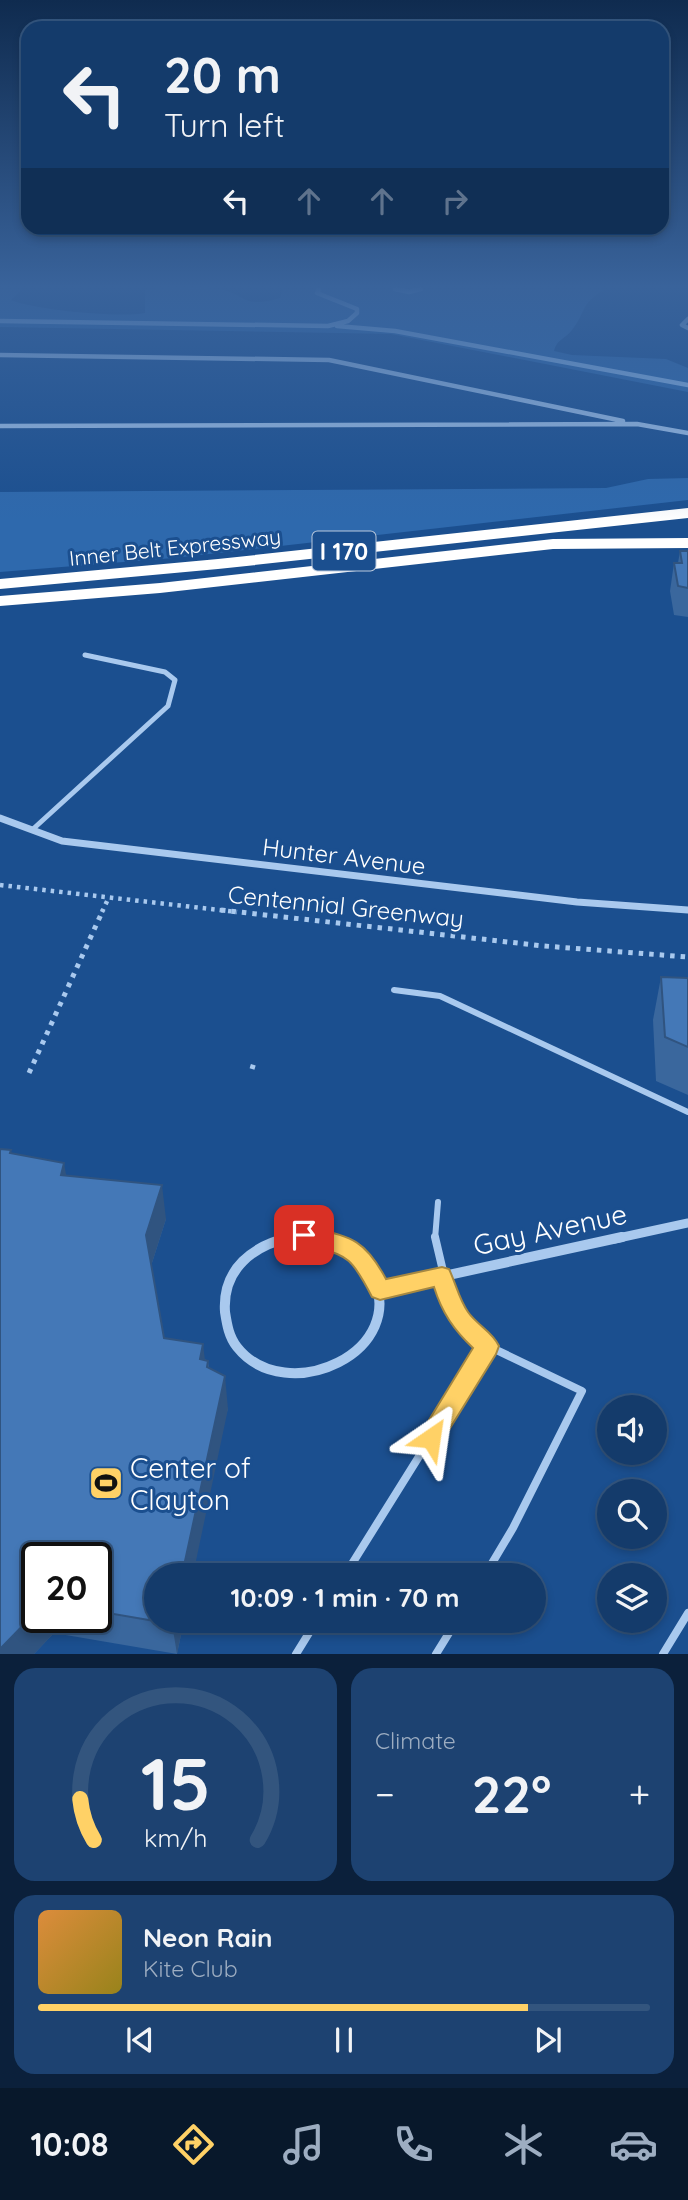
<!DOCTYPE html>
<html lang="en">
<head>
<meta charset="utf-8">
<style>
  body { margin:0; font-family:Quicksand,sans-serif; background:#1d4271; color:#f1f3f6; height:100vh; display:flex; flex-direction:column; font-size:26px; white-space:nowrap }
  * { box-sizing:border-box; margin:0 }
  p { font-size:23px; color:#9dadc1 }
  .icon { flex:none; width:38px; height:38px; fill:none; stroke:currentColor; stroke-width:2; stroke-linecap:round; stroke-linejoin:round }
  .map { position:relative; height:1654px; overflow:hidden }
  .sheet { display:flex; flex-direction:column; gap:14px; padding:14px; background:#0b203b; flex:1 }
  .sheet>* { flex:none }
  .banner { position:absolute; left:21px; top:21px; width:648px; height:214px; border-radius:21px; box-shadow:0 4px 10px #0003,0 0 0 2px #33557e; background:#143b6b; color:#f1f3f6; overflow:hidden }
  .buttons { position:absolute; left:597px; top:1395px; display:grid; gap:14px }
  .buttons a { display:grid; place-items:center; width:70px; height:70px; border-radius:50%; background:#143b6b; box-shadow:0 4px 10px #0003,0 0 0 2px #33557e; font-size:35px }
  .speed { position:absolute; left:21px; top:1542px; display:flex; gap:14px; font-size:35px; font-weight:700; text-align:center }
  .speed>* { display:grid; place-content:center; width:91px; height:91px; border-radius:50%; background:#143b6b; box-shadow:0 4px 10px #0003,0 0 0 2px #33557e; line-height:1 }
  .speed .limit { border:4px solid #111; border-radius:10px; background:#fff; color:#111 }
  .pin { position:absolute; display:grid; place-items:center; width:60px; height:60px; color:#fff; margin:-30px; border-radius:14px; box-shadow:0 4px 10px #0006 }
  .me { position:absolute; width:77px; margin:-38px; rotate:32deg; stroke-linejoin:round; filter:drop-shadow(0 0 5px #0008) }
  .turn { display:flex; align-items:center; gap:24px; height:147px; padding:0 28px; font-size:32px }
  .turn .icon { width:91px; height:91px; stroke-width:2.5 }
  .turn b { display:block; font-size:49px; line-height:60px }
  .lanes { display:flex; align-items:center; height:66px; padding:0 28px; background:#0003; justify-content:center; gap:35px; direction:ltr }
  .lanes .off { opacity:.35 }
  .big { font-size:52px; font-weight:800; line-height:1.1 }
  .sheet .widget { flex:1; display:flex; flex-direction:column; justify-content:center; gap:10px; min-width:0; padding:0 24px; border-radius:21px; background:#1d4271 }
  .sheet .dial { align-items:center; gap:0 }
  .dial svg { height:182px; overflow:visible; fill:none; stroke:#33557e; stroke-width:7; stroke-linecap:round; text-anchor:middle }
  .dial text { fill:#f1f3f6; stroke:none }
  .song { display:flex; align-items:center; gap:21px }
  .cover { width:84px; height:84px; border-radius:10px; background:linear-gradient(135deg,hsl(30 70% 55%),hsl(50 70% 35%)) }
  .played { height:7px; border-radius:4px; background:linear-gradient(90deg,#ffd166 80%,#33557e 80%) }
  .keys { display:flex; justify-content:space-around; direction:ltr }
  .heat { display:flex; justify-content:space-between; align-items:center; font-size:38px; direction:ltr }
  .sheet .tiles { flex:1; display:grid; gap:14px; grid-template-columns:1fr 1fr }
  .widget:last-child { grid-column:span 2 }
  .trip { position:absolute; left:144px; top:1563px; width:402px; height:70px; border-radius:35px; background:#143b6b; box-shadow:0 4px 10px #0003,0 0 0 2px #33557e; font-weight:800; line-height:70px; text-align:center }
  .menu { display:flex; height:112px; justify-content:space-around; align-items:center; background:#08182b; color:#9dadc1 }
  .menu .icon { width:49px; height:49px }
  .menu .current { color:#ffd166 }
  .menu b { font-size:32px; color:#f1f3f6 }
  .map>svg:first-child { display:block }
</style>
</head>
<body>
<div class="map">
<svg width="688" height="1654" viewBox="0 0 688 1654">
  <rect width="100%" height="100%" fill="#1b4f8f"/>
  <!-- green -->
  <path fill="#2e69ad" d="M0,289H22L11,300C35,310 120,318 145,313V289C169,289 194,287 217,289C247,292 239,310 280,298L282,289H605C579,305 587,311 572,330C565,339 557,339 554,351L572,355L666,359L688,368V392L391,334L0,327Z
    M688,478V500L173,558L0,572V492L606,488L648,479Z"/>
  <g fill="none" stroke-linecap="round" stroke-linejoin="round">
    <!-- stream -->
    <path stroke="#9cc4f0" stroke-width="4.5" d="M395,289L409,292L421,289
      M0,321L328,326L348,321L357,313V309L317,293L319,289
      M337,326L395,331L688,385"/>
    <!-- path-far1 -->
    <path stroke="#a9c9ee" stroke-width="4.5" stroke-dasharray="3.5 5" stroke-linecap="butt" d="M0,885L237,912
      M102,912L109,897"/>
    <!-- path -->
    <path stroke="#a9c9ee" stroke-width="5" stroke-dasharray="4.5 6" stroke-linecap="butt" d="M221,910L544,946L688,957
      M252,1069L255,1059
      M29,1073L103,910"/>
    <!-- service-far2 -->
    <path stroke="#a9c9ee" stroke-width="5" d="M32,830L168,706L175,680L165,672L85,655"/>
    <!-- service-far1 -->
    <path stroke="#a9c9ee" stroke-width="6" d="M394,990L440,996L688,1112
      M435,1239L438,1202"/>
    <!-- service -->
    <path stroke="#a9c9ee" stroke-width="8" d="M435,1237L451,1305L463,1323L488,1346L582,1391L513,1528L485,1575
      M345,1575L488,1346
      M296,1654L317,1620
      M436,1654L457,1620
      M663,1654L688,1613"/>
    <!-- minor-far3 -->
    <path stroke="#a9c9ee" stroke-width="4.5" d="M688,319L682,325L688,328
      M0,355L329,360L623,421
      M0,426L637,424L688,433"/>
    <!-- minor-far2 -->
    <path stroke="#a9c9ee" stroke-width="7" d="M0,818L62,841L577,902L688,910"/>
    <!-- minor-far1 -->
    <path stroke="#a9c9ee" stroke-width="9" d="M285,1239L304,1235L330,1239
      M614,1239L688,1223"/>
    <!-- minor -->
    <path stroke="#a9c9ee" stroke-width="10" d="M292,1237C253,1245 222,1269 225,1312C227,1325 229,1337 237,1347C286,1409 413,1351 371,1273C360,1252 343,1241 321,1237
      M380,1290L622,1237"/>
    <!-- motorway -->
    <path fill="#fff" fill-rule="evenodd" d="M688,508V518L218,569L0,589V579L218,559Z
      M688,538V548L553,549L160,593L0,606V596L160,583L553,539Z"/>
  </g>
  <!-- wall -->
  <path fill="#3a679d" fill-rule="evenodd" d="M680,551H688V617L674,615L670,591L674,563H678Z
    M661,977L688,978V1095L656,1081L653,1020Z
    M12,1154L66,1176L166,1219L151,1266L164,1338L208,1361L209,1368L228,1409L156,1620H184L177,1654L54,1633L34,1654H0ZM37,1558H96V1617H37Z"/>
  <!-- shaded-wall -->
  <path fill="#305480" d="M64,1163L70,1197L61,1175Z
    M162,1185L166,1219L150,1269L146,1235Z
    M203,1344L207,1377L200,1359Z
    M225,1376L228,1409L193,1575H182Z
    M37,1611V1617H49L54,1633L34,1654H0V1649Z
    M172,1620H184L177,1654L172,1624Z"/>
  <!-- building -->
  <path fill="#4478b7" stroke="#305480" stroke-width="2" d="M680,551H688V588L678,586L674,563H682Z
    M661,977L688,978V1047L665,1037Z
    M0,1149L11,1150L10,1153L64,1163L61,1175L162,1185L146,1235L164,1338L203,1344L200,1359L208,1361L207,1367L225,1376L182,1575H156V1620H172V1624L96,1611V1558H37V1611L0,1649Z"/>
  <!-- sky -->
  <linearGradient id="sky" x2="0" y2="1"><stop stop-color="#0f2b4f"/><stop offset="0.55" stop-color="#39639b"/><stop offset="1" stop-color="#39639b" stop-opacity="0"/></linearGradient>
  <rect width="688" height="521" fill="url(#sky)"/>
  <!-- route -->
  <path fill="#ffd166" stroke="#a68842" stroke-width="2" d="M304,1226C349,1237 363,1236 386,1279L442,1267L449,1269C456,1284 459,1299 468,1312C477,1325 493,1332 499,1346L496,1354L439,1446L431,1449L422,1446L418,1438L473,1348C454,1330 442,1313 434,1287L380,1300L372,1297C347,1248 345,1258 297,1241L293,1235L297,1228Z"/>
  <!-- icons -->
  <defs>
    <g id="stadium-square" transform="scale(1.75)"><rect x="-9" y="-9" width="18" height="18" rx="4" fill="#ffd166" stroke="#1b4f8f"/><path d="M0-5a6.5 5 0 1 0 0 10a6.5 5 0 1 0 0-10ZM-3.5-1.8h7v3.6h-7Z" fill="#111"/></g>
  </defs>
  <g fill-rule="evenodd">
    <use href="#stadium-square" x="106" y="1483"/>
  </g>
  <g text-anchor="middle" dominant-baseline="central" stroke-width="6" stroke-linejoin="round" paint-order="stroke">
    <!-- far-street labels -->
    <g font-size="21" fill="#fff" stroke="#1b4f8f">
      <text transform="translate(175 547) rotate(-6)">Inner Belt Expressway</text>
    </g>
    <!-- shield labels -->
    <rect fill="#1b4f8f" stroke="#bbcadd" stroke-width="2" x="312.5" y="531.5" width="63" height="39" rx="5"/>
    <g font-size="23" font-weight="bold" fill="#fff">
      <text x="344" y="551">I 170</text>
    </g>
    <!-- street labels -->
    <g font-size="24" fill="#fff" stroke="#1b4f8f">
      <text transform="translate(344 856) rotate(7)">Hunter Avenue</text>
      <text transform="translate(346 906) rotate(6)">Centennial Greenway</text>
    </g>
    <!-- near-street labels -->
    <g font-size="28" fill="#fff" stroke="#1b4f8f">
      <text transform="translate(550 1229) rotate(-12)">Gay Avenue</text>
    </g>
    <!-- near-poi labels -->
    <g font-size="28" fill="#fff" stroke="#1b4f8f" text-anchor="start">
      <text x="130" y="1467">Center of<tspan x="130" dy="32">Clayton</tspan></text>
    </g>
  </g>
</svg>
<div class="buttons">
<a><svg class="icon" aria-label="sound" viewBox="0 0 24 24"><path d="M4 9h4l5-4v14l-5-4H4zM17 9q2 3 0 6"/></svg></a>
<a><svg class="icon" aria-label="search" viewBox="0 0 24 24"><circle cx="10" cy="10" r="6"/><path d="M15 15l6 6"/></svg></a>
<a><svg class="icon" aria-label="layers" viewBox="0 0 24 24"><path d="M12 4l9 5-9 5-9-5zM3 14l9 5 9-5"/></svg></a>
</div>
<div class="speed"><div class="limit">20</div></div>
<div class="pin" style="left:304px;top:1235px;background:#d93025"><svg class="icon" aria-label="arrive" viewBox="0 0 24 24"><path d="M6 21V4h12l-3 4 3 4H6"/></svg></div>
<svg class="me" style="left:431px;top:1438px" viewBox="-20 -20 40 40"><path d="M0-17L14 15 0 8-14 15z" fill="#ffd166" stroke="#fff" stroke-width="4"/></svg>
<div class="trip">10:09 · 1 min · 70 m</div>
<div class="banner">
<div class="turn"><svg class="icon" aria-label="left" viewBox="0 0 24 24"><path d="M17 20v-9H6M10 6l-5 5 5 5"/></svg><div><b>20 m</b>Turn left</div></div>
<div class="lanes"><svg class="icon" aria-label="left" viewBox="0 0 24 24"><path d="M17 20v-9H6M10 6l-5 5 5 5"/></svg><svg class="icon off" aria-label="ahead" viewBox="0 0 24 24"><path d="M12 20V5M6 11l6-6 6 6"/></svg><svg class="icon off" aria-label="ahead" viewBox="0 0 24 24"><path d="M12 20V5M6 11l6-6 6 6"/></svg><svg class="icon off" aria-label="right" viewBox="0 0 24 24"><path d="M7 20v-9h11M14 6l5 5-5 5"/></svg></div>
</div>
</div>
<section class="sheet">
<div class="tiles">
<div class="widget dial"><svg viewBox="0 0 100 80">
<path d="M14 69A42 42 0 1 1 86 69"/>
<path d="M14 69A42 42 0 0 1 8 51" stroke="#ffd166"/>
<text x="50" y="56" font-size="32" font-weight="700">15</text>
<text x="50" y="72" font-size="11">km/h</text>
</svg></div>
<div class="widget"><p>Climate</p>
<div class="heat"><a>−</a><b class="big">22°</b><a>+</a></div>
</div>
<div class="widget">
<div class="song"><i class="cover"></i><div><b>Neon Rain</b><p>Kite Club</p></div></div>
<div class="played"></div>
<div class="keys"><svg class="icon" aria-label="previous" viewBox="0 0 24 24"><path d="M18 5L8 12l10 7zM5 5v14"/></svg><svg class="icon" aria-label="pause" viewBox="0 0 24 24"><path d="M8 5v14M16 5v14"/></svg><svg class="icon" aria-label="next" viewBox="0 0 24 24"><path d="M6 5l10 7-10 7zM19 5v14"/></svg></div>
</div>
</div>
</section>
<nav class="menu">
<b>10:08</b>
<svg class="icon current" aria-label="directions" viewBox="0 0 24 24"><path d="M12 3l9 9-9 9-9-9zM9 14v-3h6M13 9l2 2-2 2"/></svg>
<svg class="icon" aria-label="music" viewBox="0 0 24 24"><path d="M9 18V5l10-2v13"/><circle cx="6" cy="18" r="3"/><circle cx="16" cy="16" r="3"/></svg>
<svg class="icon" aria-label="phone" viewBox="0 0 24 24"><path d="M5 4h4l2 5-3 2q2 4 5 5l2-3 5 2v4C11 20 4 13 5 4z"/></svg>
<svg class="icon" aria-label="climate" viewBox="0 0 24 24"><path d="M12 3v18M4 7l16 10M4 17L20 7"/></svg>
<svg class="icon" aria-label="car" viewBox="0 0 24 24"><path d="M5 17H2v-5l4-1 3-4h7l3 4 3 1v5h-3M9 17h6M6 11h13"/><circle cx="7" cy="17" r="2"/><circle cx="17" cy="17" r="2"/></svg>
</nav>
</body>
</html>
